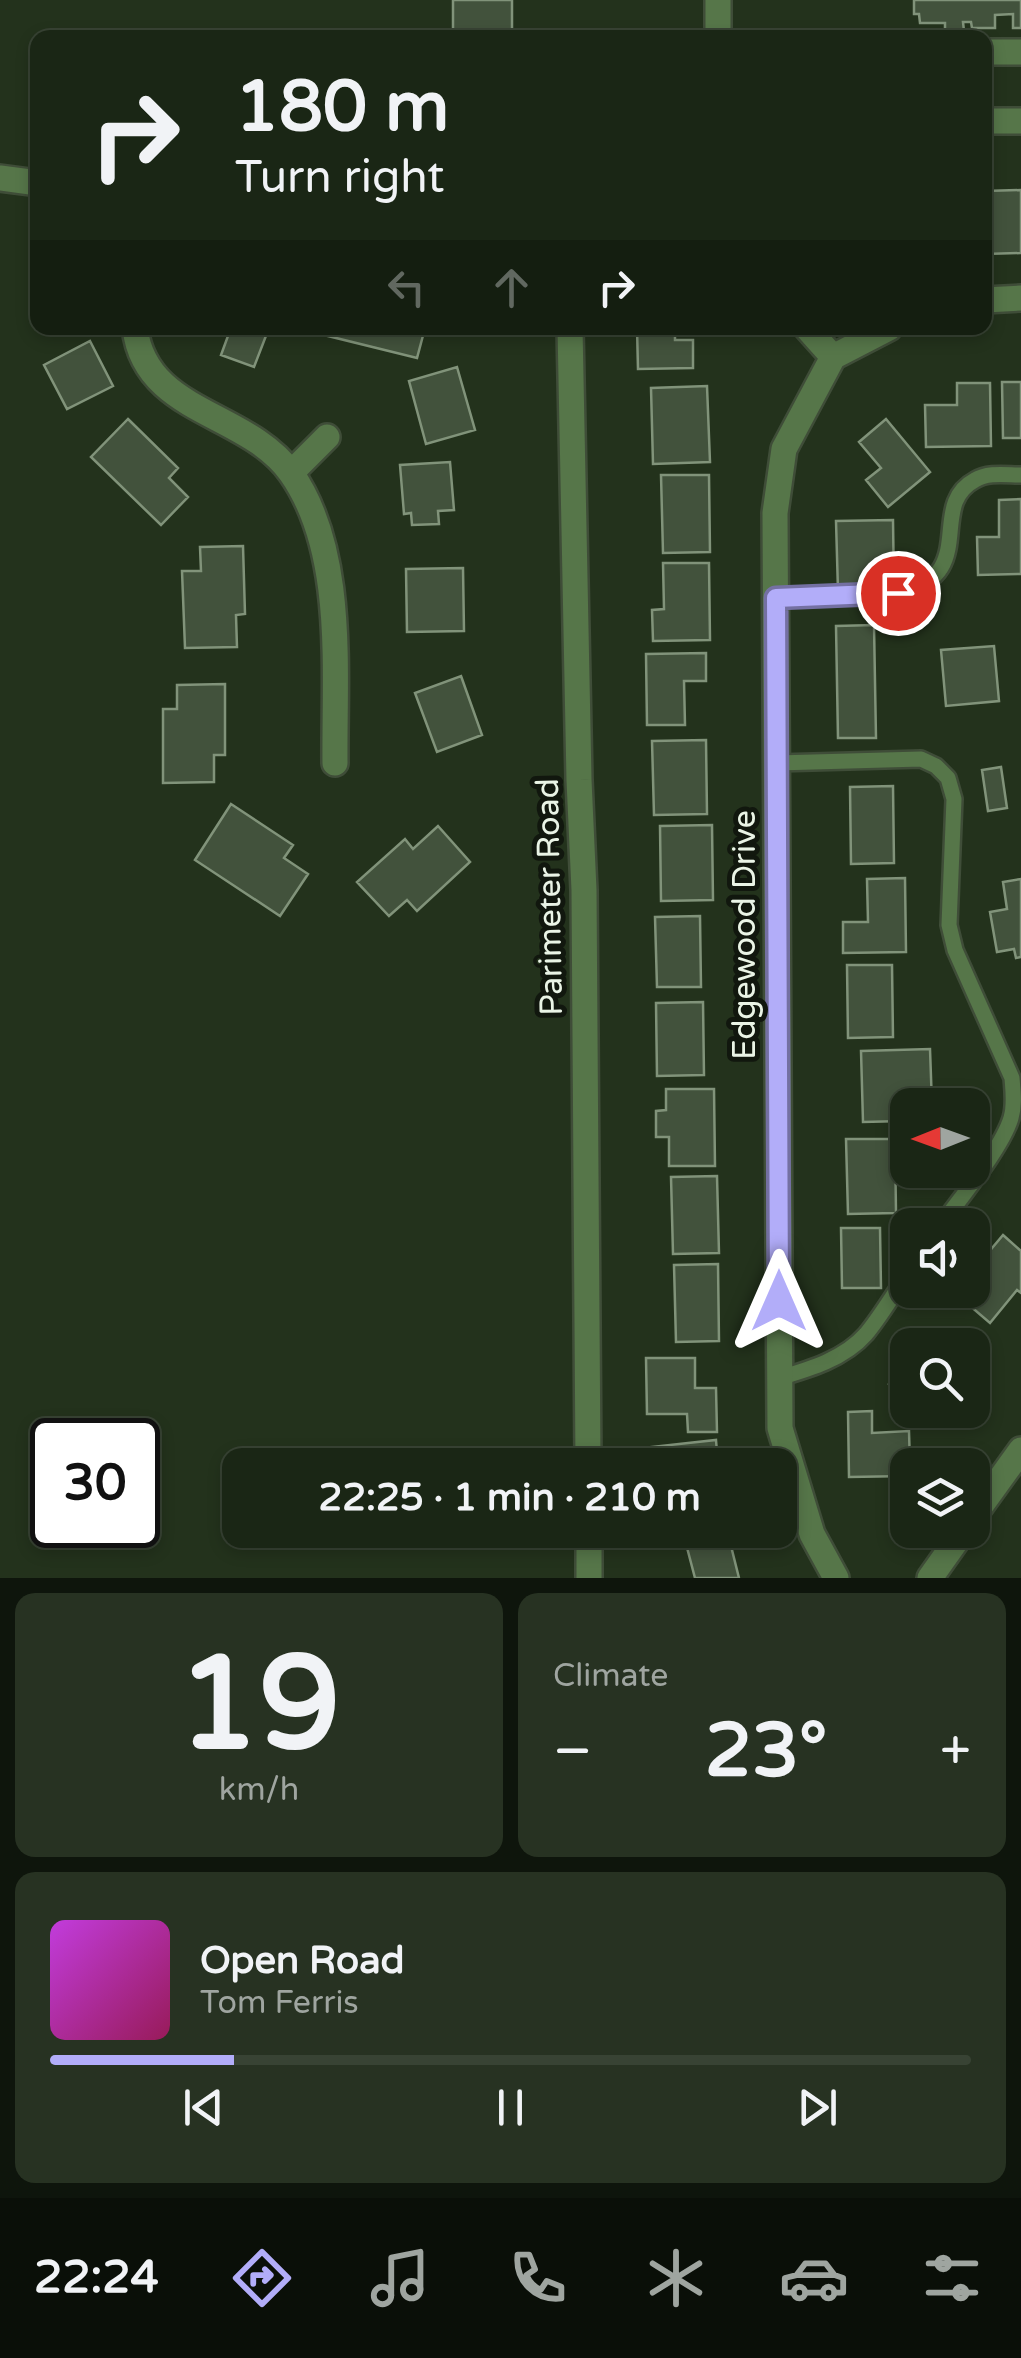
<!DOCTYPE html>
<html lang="en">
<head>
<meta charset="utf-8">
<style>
  body { margin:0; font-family:"Varela Round",sans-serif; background:#273222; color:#f1f3f6; height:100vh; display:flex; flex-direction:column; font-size:38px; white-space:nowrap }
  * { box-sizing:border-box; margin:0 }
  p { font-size:32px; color:#9fa5a0 }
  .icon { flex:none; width:55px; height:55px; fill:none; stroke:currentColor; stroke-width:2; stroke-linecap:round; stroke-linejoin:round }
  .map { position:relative; height:1578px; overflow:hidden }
  .details { display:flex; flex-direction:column; gap:15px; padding:15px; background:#0e150c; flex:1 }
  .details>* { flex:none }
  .hud { position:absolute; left:30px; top:30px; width:962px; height:305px; border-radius:20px; box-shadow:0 5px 15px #0003,0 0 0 2px #384334; background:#1a2615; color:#f1f3f6; overflow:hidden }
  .needle { width:65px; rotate:269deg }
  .fabs { position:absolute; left:890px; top:1088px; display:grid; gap:20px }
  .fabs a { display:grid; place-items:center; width:100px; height:100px; border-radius:20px; background:#1a2615; box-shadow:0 5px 15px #0003,0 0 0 2px #384334; font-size:50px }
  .speed { position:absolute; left:30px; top:1418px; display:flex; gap:20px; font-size:50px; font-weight:700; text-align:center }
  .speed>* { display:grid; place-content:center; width:130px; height:130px; border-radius:50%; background:#1a2615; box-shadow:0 5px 15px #0003,0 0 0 2px #384334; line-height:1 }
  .speed .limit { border:5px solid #111; border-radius:15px; background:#fff; color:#111 }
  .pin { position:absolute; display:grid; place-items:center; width:85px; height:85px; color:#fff; margin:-42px; border:5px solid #fff; border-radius:50%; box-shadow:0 2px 10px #0007 }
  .me { position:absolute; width:110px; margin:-55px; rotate:0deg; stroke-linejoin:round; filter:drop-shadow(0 0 8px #0008) }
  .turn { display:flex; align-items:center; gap:35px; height:210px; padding:0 40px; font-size:45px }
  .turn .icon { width:130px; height:130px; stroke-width:2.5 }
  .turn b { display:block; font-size:70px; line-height:85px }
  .lanes { display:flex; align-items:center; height:95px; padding:0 40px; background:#0003; justify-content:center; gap:50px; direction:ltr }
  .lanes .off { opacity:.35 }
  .big { font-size:75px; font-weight:800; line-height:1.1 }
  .details .widget { flex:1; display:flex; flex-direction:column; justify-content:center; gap:15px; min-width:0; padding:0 35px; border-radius:20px; background:#273222 }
  .details .dial { align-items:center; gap:0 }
  .dial b { font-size:130px; line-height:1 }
  .song { display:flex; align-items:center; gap:30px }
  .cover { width:120px; height:120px; border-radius:15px; background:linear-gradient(135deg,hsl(290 70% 55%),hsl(330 70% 35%)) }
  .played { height:10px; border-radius:5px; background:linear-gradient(90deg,#b2adf9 20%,#384334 20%) }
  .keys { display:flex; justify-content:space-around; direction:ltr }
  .heat { display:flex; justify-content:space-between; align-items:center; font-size:55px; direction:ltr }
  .details .tiles { flex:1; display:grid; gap:15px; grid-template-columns:1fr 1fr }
  .widget:last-child { grid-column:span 2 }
  .trip { position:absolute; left:222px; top:1448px; width:575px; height:100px; border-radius:20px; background:#1a2615; box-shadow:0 5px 15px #0003,0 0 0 2px #384334; font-weight:800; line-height:100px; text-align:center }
  .tab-bar { display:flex; height:160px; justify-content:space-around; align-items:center; background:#0a0f08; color:#9fa5a0 }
  .tab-bar .icon { width:70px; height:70px }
  .tab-bar .selected { color:#b2adf9 }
  .tab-bar b { font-size:45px; color:#f1f3f6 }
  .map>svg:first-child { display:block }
</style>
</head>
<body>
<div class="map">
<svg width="1021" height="1578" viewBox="0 0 1021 1578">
  <rect width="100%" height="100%" fill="#23321c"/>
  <!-- building -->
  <path fill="#42523c" stroke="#81937a" stroke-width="2.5" d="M453,0H512V38H453Z
    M914,0H1021V28H1013V14L995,15V28H972L971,22H963L964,31H945V23H920L919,14H914Z
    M1021,190V253L985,254V191Z
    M206,328H269L254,367L221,355L228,336Z
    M330,328H425L417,358L328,336Z
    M637,328H675V340H693V368L638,369Z
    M90,341L113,386L67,409L44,365Z
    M457,367L475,430L426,444L409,381Z
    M1002,382H1021V438H1003Z
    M957,383H990L991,446L926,447L925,405H957Z
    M707,386L710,462L653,464L651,388Z
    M128,419L178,468L169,478L188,497L161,525L91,457Z
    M886,419L930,472L888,507L866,480L881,468L859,442Z
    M450,462L454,510L438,511L439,524L412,525L411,513L404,514L400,465Z
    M661,475H709L710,552L663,553Z
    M1021,499V574L978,575L977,537H999V500Z
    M893,520L894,590L838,591L836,521Z
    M243,546L245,614L236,615L237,647L185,648L182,571H201L200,547Z
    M663,563H709L710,640L653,641L652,610L664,609Z
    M463,568L464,631L407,632L406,569Z
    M874,625L876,738H838L836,626Z
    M994,646L999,701L946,706L941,650Z
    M706,653V681H684L685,725H647L646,654Z
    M461,676L482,735L437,752L415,693Z
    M225,684V755H214V782L163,783V709H177V685Z
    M706,740L707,814L654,815L652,741Z
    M1001,767L1007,808L988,811L982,770Z
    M893,786L894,863L851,864L850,787Z
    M231,804L293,845L284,858L308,874L280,916L195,860Z
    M712,825L713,900L661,901L660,826Z
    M438,826L470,862L417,911L407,900L389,916L357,882L405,839L413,849Z
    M905,878L906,952L843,953V922H868L867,879Z
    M1021,879V957L1016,958L1014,949L997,952L990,912L1007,909L1003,882Z
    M700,916L701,987H657L655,917Z
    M847,965H892L893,1037L848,1038Z
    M703,1002L704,1075L657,1076L656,1003Z
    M930,1049L932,1105H908V1107H902L903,1121L863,1122L861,1051Z
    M666,1089H714L715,1166H669V1137H656V1111L666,1110Z
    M846,1139H895L896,1213L848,1214Z
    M717,1176L719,1253L673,1254L671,1177Z
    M841,1228H880L881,1288H842Z
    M1003,1235L1021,1251V1293L1017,1290L990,1323L955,1293L957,1290H972V1272Z
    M718,1264L719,1341L676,1342L674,1265Z
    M908,1356V1397L889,1384Z
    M646,1358H695V1388H716L717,1432H688L687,1414H647Z
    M872,1411V1433L909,1431L910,1465H908V1476L849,1477L848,1412Z
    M716,1440L718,1465H652L651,1447Z
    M727,1530L739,1578H695L685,1540Z"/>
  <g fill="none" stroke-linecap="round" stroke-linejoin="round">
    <!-- lane casing -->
    <g stroke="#3f4d38" stroke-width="20">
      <path id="lane" d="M776,597L899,593C981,575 926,506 975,480C988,472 1006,475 1021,475
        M777,763L921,759L936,766L948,778L954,799L949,925L955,950L1012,1078C1013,1091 1015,1105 1011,1118C1002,1148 961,1197 941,1225
        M779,1378C810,1369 844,1359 866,1334C881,1316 894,1293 908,1274"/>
    </g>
    <!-- street casing -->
    <g stroke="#3f4d38" stroke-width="30">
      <path id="street" d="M718,38V0
        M985,52H1021
        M985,121H1021
        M0,178L38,183
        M985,300L1021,298
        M135,328C145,414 247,411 291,473C346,551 334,672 335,763
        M570,328L579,780L584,890L588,1465
        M807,328L833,357
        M291,473L327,437
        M972,1518L1021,1450
        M589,1530V1578
        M836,1578L812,1534L780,1428L775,513L784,449L833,357L889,328
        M930,1578L964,1530"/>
    </g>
    <!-- lane -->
    <use href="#lane" stroke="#567649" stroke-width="15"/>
    <!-- street -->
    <use href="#street" stroke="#567649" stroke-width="25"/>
  </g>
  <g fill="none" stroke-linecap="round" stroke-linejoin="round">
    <!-- route casing -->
    <g stroke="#7470a2" stroke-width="25">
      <path id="route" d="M779,1301L776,598L898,593"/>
    </g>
    <!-- route -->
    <use href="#route" stroke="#b2adf9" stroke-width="18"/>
  </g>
  <g text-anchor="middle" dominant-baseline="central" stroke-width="10" stroke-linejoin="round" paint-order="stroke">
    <!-- street labels -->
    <g font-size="32" fill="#eaf4e6" stroke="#11170e">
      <text transform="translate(550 897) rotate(-91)">Parimeter Road</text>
      <text transform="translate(745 935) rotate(-90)">Edgewood Drive</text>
    </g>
  </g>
</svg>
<div class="fabs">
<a><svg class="needle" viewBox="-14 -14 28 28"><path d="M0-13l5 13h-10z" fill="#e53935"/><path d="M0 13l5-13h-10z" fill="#9fa5a0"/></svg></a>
<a><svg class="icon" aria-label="sound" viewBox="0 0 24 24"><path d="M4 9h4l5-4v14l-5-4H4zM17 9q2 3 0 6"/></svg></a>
<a><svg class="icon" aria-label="search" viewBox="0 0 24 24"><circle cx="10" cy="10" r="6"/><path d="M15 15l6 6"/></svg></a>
<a><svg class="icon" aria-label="layers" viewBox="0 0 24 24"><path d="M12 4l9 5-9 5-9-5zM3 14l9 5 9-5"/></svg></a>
</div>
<div class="speed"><div class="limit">30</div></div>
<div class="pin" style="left:898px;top:593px;background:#d93025"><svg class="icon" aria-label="arrive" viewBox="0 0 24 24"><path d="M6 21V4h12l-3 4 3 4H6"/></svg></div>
<svg class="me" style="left:779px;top:1301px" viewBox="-20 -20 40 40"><path d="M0-17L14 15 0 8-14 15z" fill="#b2adf9" stroke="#fff" stroke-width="4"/></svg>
<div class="trip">22:25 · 1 min · 210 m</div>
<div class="hud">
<div class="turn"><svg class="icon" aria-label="right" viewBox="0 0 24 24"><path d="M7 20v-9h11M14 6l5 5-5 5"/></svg><div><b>180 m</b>Turn right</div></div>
<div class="lanes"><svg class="icon off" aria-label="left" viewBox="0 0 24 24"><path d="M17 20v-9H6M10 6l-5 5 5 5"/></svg><svg class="icon off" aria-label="ahead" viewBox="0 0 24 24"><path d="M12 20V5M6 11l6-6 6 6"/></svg><svg class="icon" aria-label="right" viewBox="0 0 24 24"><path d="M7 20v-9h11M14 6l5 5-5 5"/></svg></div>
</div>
</div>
<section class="details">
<div class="tiles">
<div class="widget dial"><b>19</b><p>km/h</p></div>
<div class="widget"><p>Climate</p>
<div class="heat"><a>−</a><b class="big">23°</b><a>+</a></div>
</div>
<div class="widget">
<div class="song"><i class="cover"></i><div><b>Open Road</b><p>Tom Ferris</p></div></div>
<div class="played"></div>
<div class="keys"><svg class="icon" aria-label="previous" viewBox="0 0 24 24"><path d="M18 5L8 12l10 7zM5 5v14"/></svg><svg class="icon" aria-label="pause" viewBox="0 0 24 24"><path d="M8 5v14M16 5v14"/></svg><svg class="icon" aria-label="next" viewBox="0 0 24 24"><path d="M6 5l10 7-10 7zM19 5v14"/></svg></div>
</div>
</div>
</section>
<nav class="tab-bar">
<b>22:24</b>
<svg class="icon selected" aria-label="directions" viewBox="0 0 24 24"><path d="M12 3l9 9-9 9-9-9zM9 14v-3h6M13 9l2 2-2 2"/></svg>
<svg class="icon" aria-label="music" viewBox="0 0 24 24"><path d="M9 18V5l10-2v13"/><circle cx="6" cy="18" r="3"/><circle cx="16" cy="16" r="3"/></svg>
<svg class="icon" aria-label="phone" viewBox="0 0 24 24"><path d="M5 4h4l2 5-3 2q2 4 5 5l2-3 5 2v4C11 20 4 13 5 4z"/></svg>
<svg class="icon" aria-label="climate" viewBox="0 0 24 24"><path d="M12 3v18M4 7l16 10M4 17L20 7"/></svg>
<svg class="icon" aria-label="car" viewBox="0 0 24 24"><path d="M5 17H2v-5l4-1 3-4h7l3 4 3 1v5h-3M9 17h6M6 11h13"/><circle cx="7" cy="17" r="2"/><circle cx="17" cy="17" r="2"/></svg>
<svg class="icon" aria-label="filters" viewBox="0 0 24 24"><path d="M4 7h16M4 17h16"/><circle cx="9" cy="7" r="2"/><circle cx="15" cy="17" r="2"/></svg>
</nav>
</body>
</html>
